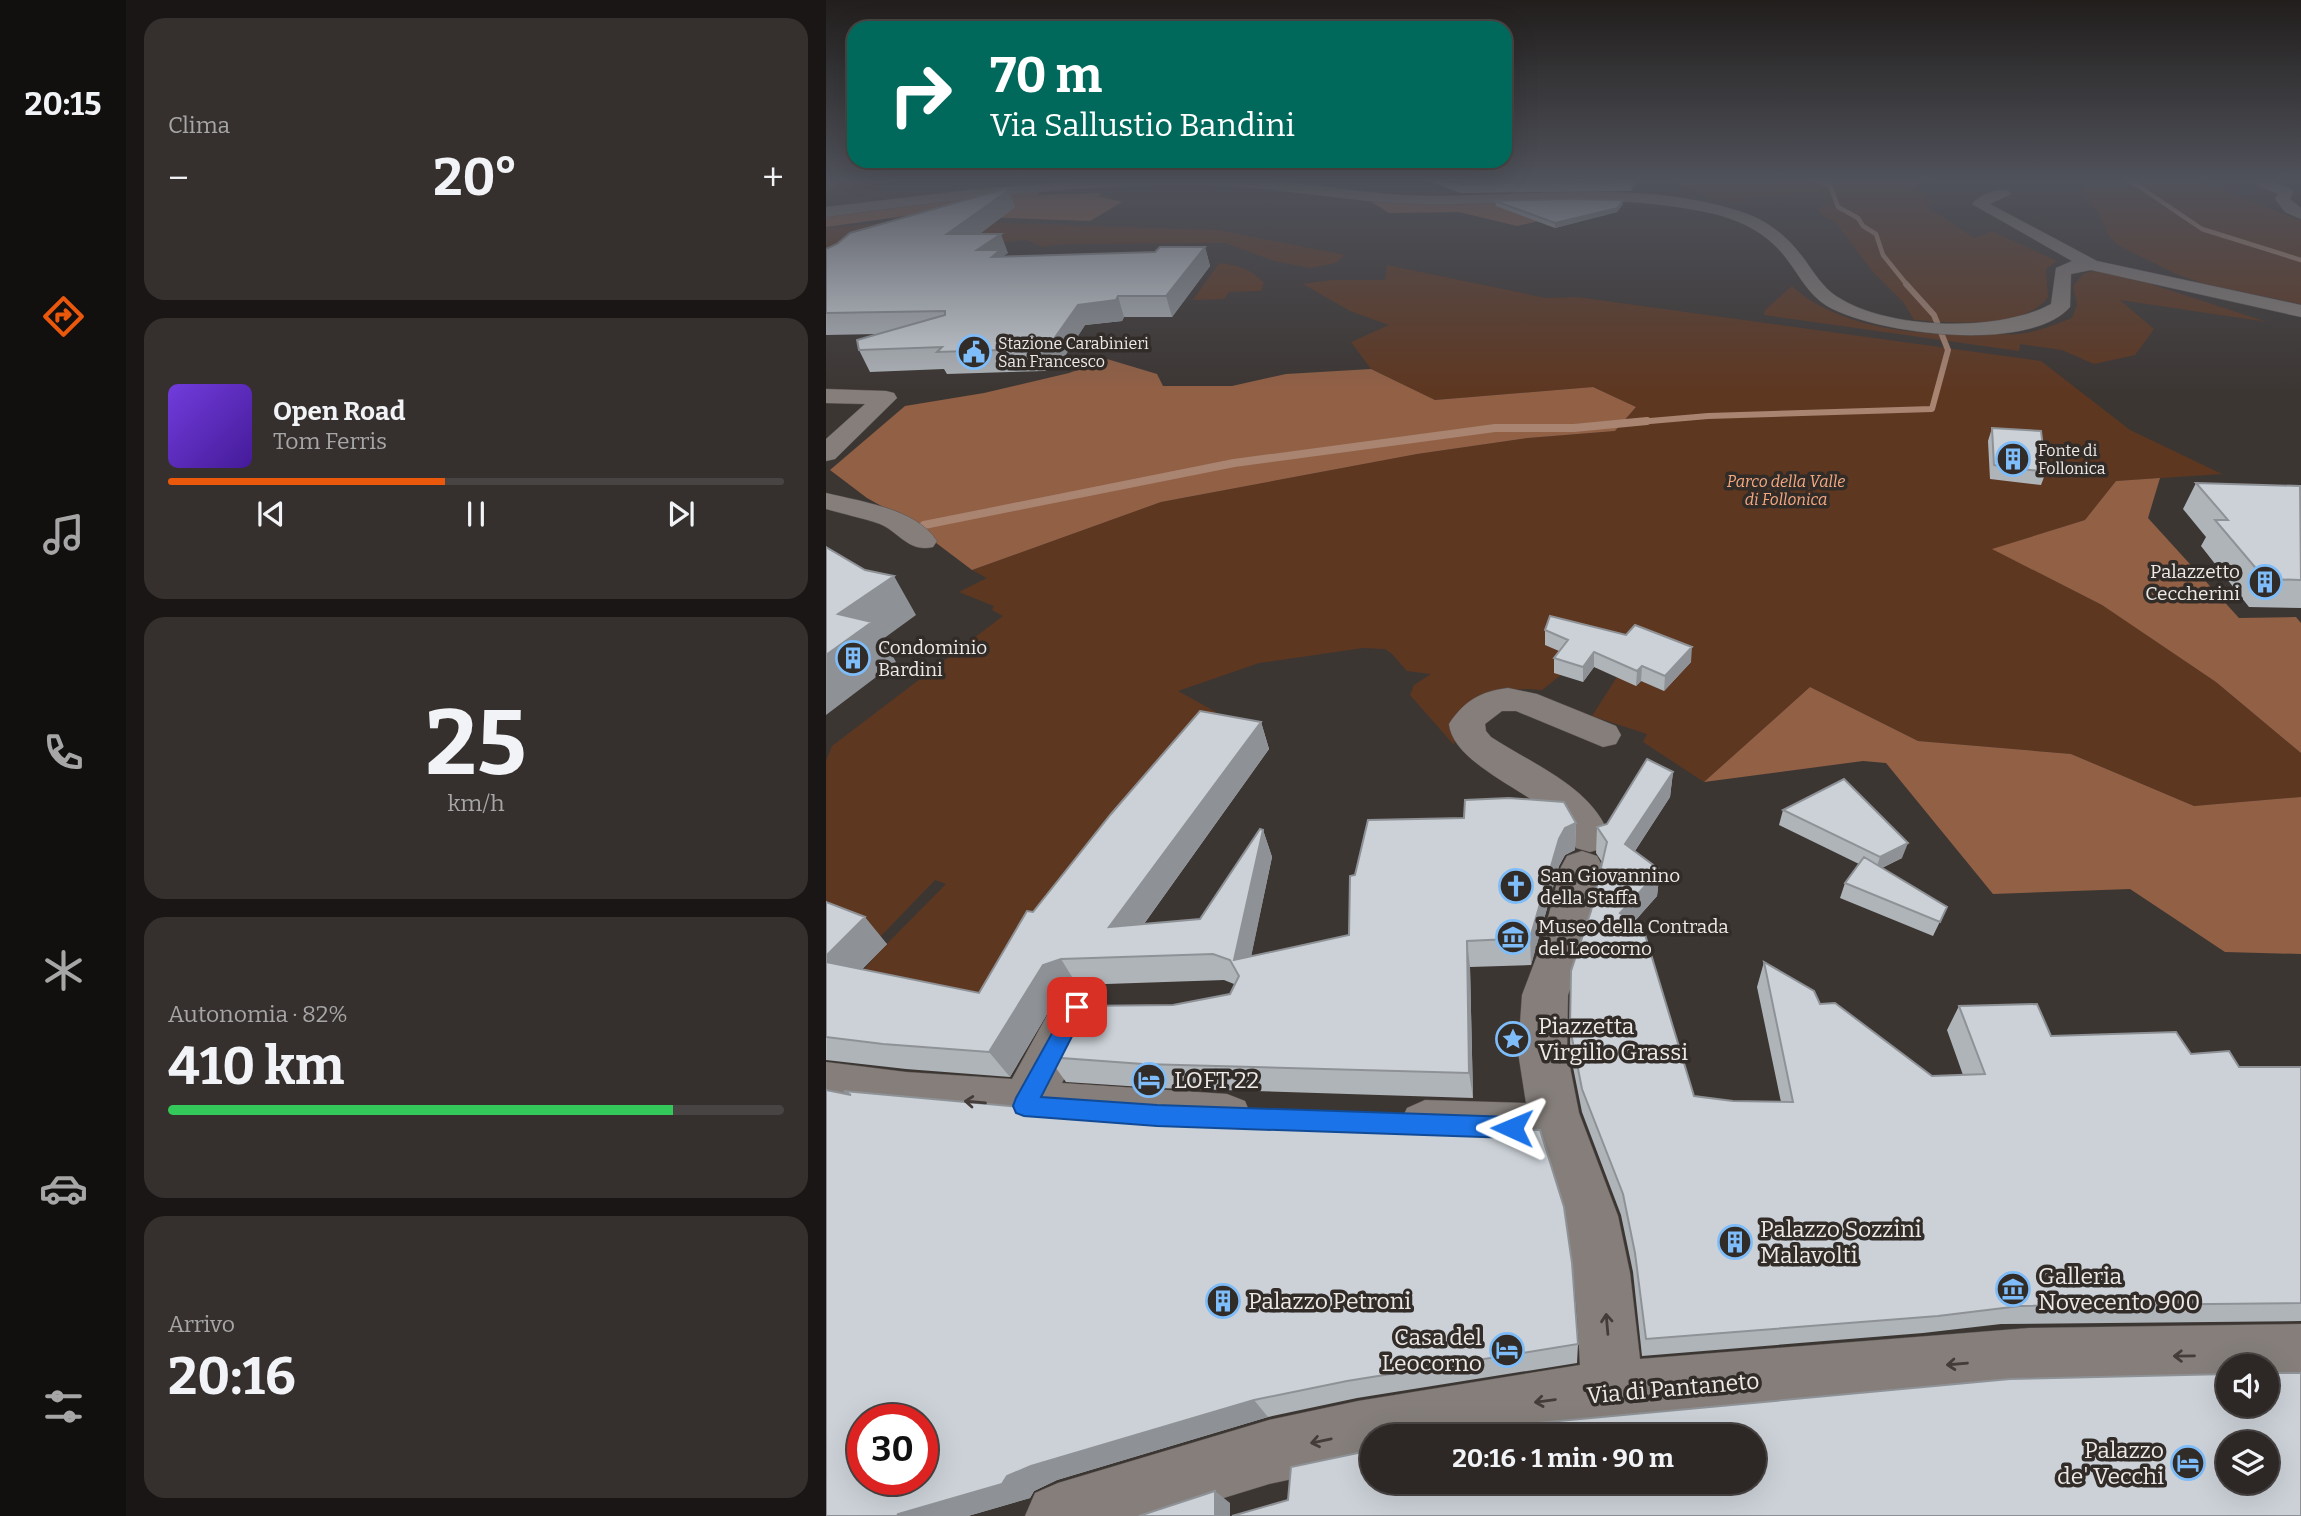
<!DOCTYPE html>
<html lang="it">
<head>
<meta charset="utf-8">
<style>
  body { margin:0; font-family:Bitter,serif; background:#35302e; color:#f1f3f6; height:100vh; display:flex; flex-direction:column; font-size:26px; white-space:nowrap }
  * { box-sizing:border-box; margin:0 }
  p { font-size:23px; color:#a7a6a7 }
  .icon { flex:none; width:38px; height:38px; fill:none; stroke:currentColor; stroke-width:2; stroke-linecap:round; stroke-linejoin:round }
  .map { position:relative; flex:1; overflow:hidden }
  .side { display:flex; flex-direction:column; gap:18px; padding:18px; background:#191615; width:700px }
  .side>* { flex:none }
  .hud { position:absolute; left:21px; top:21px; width:665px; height:147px; border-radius:21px; box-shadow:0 7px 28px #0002,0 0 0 2px #484443; background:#00695c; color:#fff; overflow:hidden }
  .buttons { position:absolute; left:1390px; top:1354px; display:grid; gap:14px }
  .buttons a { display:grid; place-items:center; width:63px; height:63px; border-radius:50%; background:#2d2826; box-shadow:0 7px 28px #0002,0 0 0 2px #484443; font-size:35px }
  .speed { position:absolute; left:21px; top:1404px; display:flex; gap:14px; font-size:35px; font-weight:700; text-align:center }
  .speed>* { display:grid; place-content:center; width:91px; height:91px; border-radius:50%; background:#2d2826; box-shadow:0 7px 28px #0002,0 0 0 2px #484443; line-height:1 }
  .speed .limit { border:10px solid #d22; background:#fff; color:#111 }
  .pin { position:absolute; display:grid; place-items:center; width:60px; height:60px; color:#fff; margin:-30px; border-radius:14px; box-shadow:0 4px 10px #0006 }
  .me { position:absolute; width:77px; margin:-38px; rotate:271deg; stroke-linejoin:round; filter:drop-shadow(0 0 5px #0008) }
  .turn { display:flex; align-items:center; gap:24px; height:147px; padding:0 28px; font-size:32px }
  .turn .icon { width:91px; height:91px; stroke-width:2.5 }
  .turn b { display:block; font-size:49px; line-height:60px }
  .big { font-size:52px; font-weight:700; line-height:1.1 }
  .side .widget { flex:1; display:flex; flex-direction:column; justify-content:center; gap:10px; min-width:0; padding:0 24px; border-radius:21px; background:#35302e }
  .side .dial { align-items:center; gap:0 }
  .dial b { font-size:91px; line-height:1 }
  .song { display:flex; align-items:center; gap:21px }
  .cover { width:84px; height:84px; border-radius:10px; background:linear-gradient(135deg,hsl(260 70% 55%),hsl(260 70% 35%)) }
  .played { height:7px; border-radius:4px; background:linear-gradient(90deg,#ea580c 45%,#484443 45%) }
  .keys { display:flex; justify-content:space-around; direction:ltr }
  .heat { display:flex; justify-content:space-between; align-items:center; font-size:38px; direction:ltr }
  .charge { height:10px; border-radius:5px; background:linear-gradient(90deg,#34c759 82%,#484443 0) }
  .trip { position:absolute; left:534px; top:1424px; width:406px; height:70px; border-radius:35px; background:#2d2826; box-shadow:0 7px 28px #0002,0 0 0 2px #484443; font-weight:700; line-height:70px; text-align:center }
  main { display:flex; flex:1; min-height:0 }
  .dock { display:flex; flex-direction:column; width:126px; justify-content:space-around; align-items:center; background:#12100f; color:#a7a6a7 }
  .dock .icon { width:49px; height:49px }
  .dock .selected { color:#ea580c }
  .dock b { font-size:32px; color:#f1f3f6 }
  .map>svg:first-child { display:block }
</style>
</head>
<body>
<main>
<nav class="dock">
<b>20:15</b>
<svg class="icon selected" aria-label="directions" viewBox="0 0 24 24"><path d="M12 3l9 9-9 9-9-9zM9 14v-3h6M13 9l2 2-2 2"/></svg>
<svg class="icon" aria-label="music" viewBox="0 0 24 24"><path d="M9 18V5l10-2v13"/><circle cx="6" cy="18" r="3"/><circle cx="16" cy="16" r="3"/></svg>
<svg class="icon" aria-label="phone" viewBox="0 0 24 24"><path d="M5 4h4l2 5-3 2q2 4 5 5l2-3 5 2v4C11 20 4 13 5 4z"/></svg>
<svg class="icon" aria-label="climate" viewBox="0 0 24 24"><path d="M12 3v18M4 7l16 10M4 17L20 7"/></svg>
<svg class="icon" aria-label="car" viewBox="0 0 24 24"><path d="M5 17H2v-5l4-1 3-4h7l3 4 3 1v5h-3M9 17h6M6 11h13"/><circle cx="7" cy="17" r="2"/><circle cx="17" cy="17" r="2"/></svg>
<svg class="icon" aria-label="filters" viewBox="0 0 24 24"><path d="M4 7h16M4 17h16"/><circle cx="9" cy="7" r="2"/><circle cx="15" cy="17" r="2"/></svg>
</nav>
<section class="side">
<div class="widget"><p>Clima</p>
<div class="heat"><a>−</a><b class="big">20°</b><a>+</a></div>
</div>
<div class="widget">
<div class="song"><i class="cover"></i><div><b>Open Road</b><p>Tom Ferris</p></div></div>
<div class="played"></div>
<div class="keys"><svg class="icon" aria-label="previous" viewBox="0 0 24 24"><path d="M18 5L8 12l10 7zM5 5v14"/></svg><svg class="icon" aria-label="pause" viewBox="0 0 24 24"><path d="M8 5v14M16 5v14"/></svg><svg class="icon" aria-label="next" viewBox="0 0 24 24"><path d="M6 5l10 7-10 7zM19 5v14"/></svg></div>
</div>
<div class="widget dial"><b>25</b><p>km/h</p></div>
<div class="widget"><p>Autonomia · 82%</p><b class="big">410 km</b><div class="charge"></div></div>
<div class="widget"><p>Arrivo</p><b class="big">20:16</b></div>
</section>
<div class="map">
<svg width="1475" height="1516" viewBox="0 0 1475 1516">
  <rect width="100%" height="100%" fill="#3c3633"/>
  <!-- green -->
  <path fill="#5e3721" d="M0,179H80L0,192Z
    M843,179H1121L1087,185L1108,202L1100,206L1148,238L1166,231L1231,261L1220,269L1222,297C1197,331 1125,322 1088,320L1078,303L1046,271L1010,223L997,216L991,209L1005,202L1001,195L986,193L920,198L925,202L893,201Z
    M1294,179H1388L1377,182L1475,221V304L1379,284L1350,274L1292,245L1283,236L1273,214L1256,193L1257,189L1309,188Z
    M90,220L392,230L519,255L510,263L484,268L448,261L400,243L239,244L216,247L201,240L0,257V228Z
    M393,263C413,266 424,268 438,283L435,291L403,292L398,299L367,300Z
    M561,265L720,298L751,297L1215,361L1304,430L1396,474L1290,481L1259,520L1167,549L1276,605L1390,682L1475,753V797L1368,806L1245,754L1092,741L984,687L878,782L817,742L821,734L766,716L791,677L815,681L838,691L809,640L729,672L735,675L716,690C671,685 666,697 632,722L628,745L584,695L588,685L605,674L581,671L566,654L559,649L537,648L433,663L352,691L390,712L384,738L173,1018L24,986L51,954L120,884L109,880L51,940L0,920V761L6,746L177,616L166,610L168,606L133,592L161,578L146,570L335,502L591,454L702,438L789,431L810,407L767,387L609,400L545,369L525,342L563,325L524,311L477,284L505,280H559Z
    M1267,271L1297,275L1441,322L1294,300L1328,329L1309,355L1268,364L1236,350L1194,344L1193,351L938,315L939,310L966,286C1016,332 1102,336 1167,334C1178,334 1189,335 1200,333C1215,330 1231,324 1246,318L1251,304L1247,286L1257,274Z"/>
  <!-- forest -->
  <path fill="#926045" d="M202,191L213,192L212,195L276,193L272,196L296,202L264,221L106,215L108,212L0,227V216Z
    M725,198L727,218L691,226L633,212L563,213L544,201L597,203Z
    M281,359L331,374L337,386H406L460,374L545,369L609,400L767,387L810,407L789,431L702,438L591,454L335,502L146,570L77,518L41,498L4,470L79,406L158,393L243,373Z
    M1334,478L1322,518L1413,618L1470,617L1475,623V753L1390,682L1276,605L1166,549L1259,520L1290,481Z
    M984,687L1092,741L1245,754L1368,806L1475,797V954L1399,952L1304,889L1167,894L1060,763L1037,761L878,782Z"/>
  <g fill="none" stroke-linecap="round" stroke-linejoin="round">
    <!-- stream-far2 -->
    <path stroke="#a88471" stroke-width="4.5" d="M984,179L1004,185L1012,207L1032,218L1037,226L1050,234L1057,255L1082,286
      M1302,179L1376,229L1475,260"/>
    <!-- stream-far1 -->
    <path stroke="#a88471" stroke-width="6" d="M801,423L882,416L1106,409L1122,350L1108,315L1080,284"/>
    <!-- stream -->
    <path stroke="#a88471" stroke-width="8" d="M98,525L408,463L669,428H748L821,421"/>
    <!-- minor casing -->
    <g stroke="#585250" stroke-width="1">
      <path id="minor" d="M271,179C322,179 374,175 425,179C483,183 540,195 598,196C704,197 810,179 913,211C942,220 961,236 979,260C988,273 997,287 1010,296C1061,330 1172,333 1225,304L1230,268L1246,261L1146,204C1155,194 1170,188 1183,191L1185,194L1164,204L1271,261L1475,305V317L1265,270L1245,274L1244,307C1203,354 1049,334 1001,306C984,296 974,277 963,262C941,231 911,218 875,211C782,192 690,206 596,204C525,203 454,187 382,185C254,183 127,200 0,217V207L144,190Z
        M1429,179H1443L1465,189L1467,192L1464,199L1475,208V219L1459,212L1449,199L1452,194L1433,186Z
        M0,389L60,391L68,393L71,398L9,459L0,461V439L39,404L0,403Z
        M0,493C36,502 89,508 111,541L107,547C83,553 73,532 54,524C37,518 17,514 0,509Z
        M682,688L711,694L790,726L795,735L790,744L777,747L690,711H676L659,724L660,731L665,737C707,765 766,786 784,837L778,848L764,852L750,848C746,840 743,830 737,824C709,793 627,765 623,724C638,701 655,691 682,688Z
        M756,851L771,856L777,867L762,935L742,995L741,1052L753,1113L792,1216L804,1273L814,1359L1203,1328L1475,1324V1384L1440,1385V1367H1402V1385L1203,1388L786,1423L691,1437H546V1462L443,1484L339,1516H199L209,1493L232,1483L443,1420L532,1401L754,1365C750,1294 746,1219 717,1152L599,1150L581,1142L573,1125L581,1108L599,1100L700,1103L692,1052L696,995L715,945L735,867L741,856Z
        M247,993L264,999L270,1014L236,1083L401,1094L419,1101L426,1118L419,1135L401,1142C266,1133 134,1127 0,1108V1062L80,1072L186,1079L230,999Z"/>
    </g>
    <!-- minor -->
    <use href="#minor" fill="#857e7a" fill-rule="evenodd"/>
  </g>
  <!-- wall -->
  <path fill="#afb4b9" d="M600,179H813L805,191L635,193L600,180Z
    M797,200V204L791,212L729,228L670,206L669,201Z
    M189,207L153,234L182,253L177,256L329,252L379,247L384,266L346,317H298L296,321L259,325L233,365L218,371L121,374L118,369L44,372L33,350L53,334L0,335V249Z
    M1166,428L1220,472L1215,485L1164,479L1162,441Z
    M1370,483L1475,487V608L1423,607L1375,546L1380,537L1357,509Z
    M719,630L865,662L838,691L815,681L810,686L768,667L757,682L728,673V658L733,651L719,645Z
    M435,722L443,749L318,924L374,919L437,830L446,857L425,956L523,935L750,823L749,850L739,855L733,866L705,965L644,967L647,1098L332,1088L240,1082L222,1057L347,1005L404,994L408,984L398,980L251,985L234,992L184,1077L80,1069L0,1060V902L61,944L36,969L153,993L207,912Z
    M847,772L844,797L809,851L834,870L831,896L808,922L868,1096L907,1101L955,1102L931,987L938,962L994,1004L1106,1076L1137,1075L1121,1030L1133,1006L1225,1036L1365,1054L1413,1067H1475V1321L1175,1324L1097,1333L816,1356L807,1272L795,1215L756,1112L744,1052L745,971L765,911L776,862L770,853L771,827L781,824Z
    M957,810L1076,858L1056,868L1121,907L1107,936L1014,898L1019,883L1033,864L953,825Z
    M18,1091L752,1344L751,1363L531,1398L442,1417L231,1480L208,1491L204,1498L142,1516H0L22,1094Z"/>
  <!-- shaded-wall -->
  <path fill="#8e9296" d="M807,179H813L805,191L806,181Z
    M183,190L189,207L129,253L121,234Z
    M797,200V204L791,212L729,228V223Z
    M175,234L182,253L158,270L151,250Z
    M379,247L384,266L346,317L340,296Z
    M292,296L298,317L296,321L259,325L233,365L218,371L210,349L252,305Z
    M68,576L90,615L57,639L70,662L0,715V655L12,614Z
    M866,647L865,662L838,691L839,676Z
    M768,652V667L757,682V667Z
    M816,666L815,681L810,686L811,671Z
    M435,722L443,749L297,953L283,927Z
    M847,772L844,797L797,869L799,844Z
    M750,823L749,850L739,855L733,866L705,965L704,938L733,839L739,828Z
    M437,830L446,857L419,986L408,960Z
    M1082,843L1076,858L1049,871L1054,857Z
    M834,870L831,896L793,938L794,913Z
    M39,917L61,944L19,987L0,967V956Z
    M641,941L644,967L647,1098L643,1073Z
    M235,959L251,985L234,992L184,1077L163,1052L217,965Z
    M428,1400L442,1417L231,1480L208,1491L204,1498L142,1516H71L72,1514L181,1476L205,1466Z
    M389,1491L404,1503V1516H389Z"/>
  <!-- building -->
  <path fill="#cbd1d7" stroke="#8e9296" stroke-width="2" fill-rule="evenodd" d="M621,179H807L806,181L635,184Z
    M181,188L183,190L121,234H175L151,250H174L166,257L329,252L334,247H379L340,296H292L290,300L252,305L225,343L210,349L111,352L116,347L33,350L31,340L119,315V311L0,313V249L11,244L24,233Z
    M736,199L797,200L792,208L729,223L669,201Z
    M1166,428L1215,431L1220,472L1168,465Z
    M1370,483L1474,486L1475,580L1439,579L1389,520H1402Z
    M0,547L39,570L68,576L12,614L46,622L0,655Z
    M724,616L800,635L809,625L866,647L839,676L816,666L811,671L768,652L757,667L728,658L742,640L719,630Z
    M374,711L435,722L283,927L374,919L434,829L437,830L408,960L523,935L524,876L529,875L542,820L638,818L639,800L683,798L738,802L750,823L739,828L733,839L704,938L641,941L643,1073L317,1064L222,1057L249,1006L347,1005L404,994L413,976L404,960L387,954L235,959L217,965L163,1052L57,1044L0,1037V962L153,993L201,911L207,912L285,814Z
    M821,759L847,772L799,844L834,870L794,913L817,928L868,1096L907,1101L967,1102L938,962L988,991L994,1004L1009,1003L1106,1076L1159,1074L1133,1006L1211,1004L1225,1036L1350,1032L1365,1054L1403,1051L1413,1067H1475V1303L1194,1306L1112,1316L820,1339L809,1253L797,1194L756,1089L744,1028L745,971L765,911L781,842L771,827L781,824Z
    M1018,779L1082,843L1054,857L957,810Z
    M1038,857L1121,907L1114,922L1019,883Z
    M0,902L39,917L0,956Z
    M0,1090L25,1095L18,1091L249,1112L714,1130L738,1207L746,1263L752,1344L521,1381L428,1400L205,1466L181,1476L176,1484L72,1514L71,1516H0ZM37,1419H96V1479H37Z
    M1440,1373H1475V1516H406L462,1500L465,1467L546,1450V1482H928V1437H610L647,1429L1184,1379L1402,1374V1405H1440ZM1402,1444H1440V1482H1402Z
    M389,1491V1516H313Z"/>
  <!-- one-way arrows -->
  <defs><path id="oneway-shaft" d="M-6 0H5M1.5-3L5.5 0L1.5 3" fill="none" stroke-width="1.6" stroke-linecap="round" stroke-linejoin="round" transform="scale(1.75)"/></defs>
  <g stroke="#433c39">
    <use href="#oneway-shaft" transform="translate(149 1102) rotate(-175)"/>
    <use href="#oneway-shaft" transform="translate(781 1324) rotate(-95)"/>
    <use href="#oneway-shaft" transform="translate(1358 1356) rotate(179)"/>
    <use href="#oneway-shaft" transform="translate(1131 1364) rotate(175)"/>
    <use href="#oneway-shaft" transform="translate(719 1401) rotate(172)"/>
    <use href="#oneway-shaft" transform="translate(495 1441) rotate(168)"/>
  </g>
  <!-- sky -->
  <linearGradient id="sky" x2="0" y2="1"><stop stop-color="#211e1c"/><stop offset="0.46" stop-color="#50525b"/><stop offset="1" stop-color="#50525b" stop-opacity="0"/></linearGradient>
  <rect width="1475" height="391" fill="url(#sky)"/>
  <!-- route -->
  <path fill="#1a73e8" stroke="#114b97" stroke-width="2" d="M251,999L258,1001L261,1007L215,1097L331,1105L686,1117L693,1120L697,1128L693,1135L686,1138L331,1126L198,1116L190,1113L187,1106L190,1098L244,1001Z"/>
  <!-- icons -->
  <defs>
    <g id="civic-ring" transform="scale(1.75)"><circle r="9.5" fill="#322c29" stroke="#7ebdf9" stroke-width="1.5"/><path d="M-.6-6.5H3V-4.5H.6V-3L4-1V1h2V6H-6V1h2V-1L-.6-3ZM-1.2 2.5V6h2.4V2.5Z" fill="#7ebdf9"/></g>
    <g id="building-ring" transform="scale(1.75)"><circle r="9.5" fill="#322c29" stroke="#7ebdf9" stroke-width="1.5"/><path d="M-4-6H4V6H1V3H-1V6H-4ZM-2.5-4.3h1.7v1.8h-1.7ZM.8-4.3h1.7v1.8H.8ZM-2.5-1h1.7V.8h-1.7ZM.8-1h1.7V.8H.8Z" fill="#7ebdf9"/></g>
    <g id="church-ring" transform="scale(1.75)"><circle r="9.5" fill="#322c29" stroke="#7ebdf9" stroke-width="1.5"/><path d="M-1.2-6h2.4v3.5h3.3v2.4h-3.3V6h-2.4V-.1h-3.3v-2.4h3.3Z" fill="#7ebdf9"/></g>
    <g id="museum-ring" transform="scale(1.75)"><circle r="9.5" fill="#322c29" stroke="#7ebdf9" stroke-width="1.5"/><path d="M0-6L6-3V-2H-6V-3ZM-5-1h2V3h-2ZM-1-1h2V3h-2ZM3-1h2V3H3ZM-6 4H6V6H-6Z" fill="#7ebdf9"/></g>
    <g id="sight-ring" transform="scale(1.75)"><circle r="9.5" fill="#322c29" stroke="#7ebdf9" stroke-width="1.5"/><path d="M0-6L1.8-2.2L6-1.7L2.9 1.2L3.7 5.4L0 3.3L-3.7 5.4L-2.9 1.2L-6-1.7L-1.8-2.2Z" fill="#7ebdf9"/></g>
    <g id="hotel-ring" transform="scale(1.75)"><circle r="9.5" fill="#322c29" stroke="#7ebdf9" stroke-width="1.5"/><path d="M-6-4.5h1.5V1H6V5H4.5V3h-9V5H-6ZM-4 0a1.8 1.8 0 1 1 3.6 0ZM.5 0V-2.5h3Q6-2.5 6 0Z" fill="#7ebdf9"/></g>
  </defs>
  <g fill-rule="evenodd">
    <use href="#civic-ring" x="148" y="352"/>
    <use href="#building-ring" x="1187" y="459"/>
    <use href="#building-ring" x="1439" y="582"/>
    <use href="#building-ring" x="27" y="658"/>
    <use href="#church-ring" x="690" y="886"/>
    <use href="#museum-ring" x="687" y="937"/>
    <use href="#sight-ring" x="687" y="1039"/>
    <use href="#hotel-ring" x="323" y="1080"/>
    <use href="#building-ring" x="909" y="1242"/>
    <use href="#museum-ring" x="1187" y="1289"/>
    <use href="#building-ring" x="397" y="1301"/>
    <use href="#hotel-ring" x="681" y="1350"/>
    <use href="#hotel-ring" x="1362" y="1463"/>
  </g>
  <g text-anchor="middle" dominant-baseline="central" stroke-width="7" stroke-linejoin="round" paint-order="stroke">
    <!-- far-poi labels -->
    <g font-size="16" fill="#ede9e7" stroke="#322c29" text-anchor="start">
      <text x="172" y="343">Stazione Carabinieri<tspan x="172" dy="18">San Francesco</tspan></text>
      <text x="1212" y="450">Fonte di<tspan x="1212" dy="18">Follonica</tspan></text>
    </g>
    <!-- far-park labels -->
    <g font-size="16" font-style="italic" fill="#f6a980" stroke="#322c29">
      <text x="960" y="481">Parco della Valle<tspan x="960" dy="18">di Follonica</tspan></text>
    </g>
    <!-- poi labels -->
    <g font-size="19" fill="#ede9e7" stroke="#322c29" text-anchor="start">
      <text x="1414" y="571" text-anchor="end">Palazzetto<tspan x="1414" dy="22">Ceccherini</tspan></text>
      <text x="52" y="647">Condominio<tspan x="52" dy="22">Bardini</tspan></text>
      <text x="714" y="875">San Giovannino<tspan x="714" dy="22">della Staffa</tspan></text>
      <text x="712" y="926">Museo della Contrada<tspan x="712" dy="22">del Leocorno</tspan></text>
    </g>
    <!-- near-poi labels -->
    <g font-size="23" fill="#ede9e7" stroke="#322c29" text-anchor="start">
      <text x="712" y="1026">Piazzetta<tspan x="712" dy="26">Virgilio Grassi</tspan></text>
      <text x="348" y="1080">LOFT 22</text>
      <text x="934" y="1229">Palazzo Sozzini<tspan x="934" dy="26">Malavolti</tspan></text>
      <text x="1212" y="1276">Galleria<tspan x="1212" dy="26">Novecento 900</tspan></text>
      <text x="422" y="1301">Palazzo Petroni</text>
      <text x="656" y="1337" text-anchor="end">Casa del<tspan x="656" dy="26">Leocorno</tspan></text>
      <text x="1338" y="1450" text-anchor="end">Palazzo<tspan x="1338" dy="26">de' Vecchi</tspan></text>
    </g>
    <!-- near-street labels -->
    <g font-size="23" fill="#ede9e7" stroke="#322c29">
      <text transform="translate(847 1388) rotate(-5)">Via di Pantaneto</text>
    </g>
  </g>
</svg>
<div class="buttons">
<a><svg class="icon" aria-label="sound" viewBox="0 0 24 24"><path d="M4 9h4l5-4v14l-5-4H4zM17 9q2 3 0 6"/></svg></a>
<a><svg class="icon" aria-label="layers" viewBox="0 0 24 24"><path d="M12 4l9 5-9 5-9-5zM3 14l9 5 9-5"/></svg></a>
</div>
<div class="speed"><div class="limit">30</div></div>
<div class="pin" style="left:251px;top:1007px;background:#d93025"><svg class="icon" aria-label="arrive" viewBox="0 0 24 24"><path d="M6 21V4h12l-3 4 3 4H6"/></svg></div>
<svg class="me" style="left:686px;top:1128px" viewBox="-20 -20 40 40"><path d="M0-17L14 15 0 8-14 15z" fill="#1a73e8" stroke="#fff" stroke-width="4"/></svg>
<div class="trip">20:16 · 1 min · 90 m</div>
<div class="hud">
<div class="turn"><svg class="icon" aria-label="right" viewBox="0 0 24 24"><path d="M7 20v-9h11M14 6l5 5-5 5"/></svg><div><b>70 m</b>Via Sallustio Bandini</div></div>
</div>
</div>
</main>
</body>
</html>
